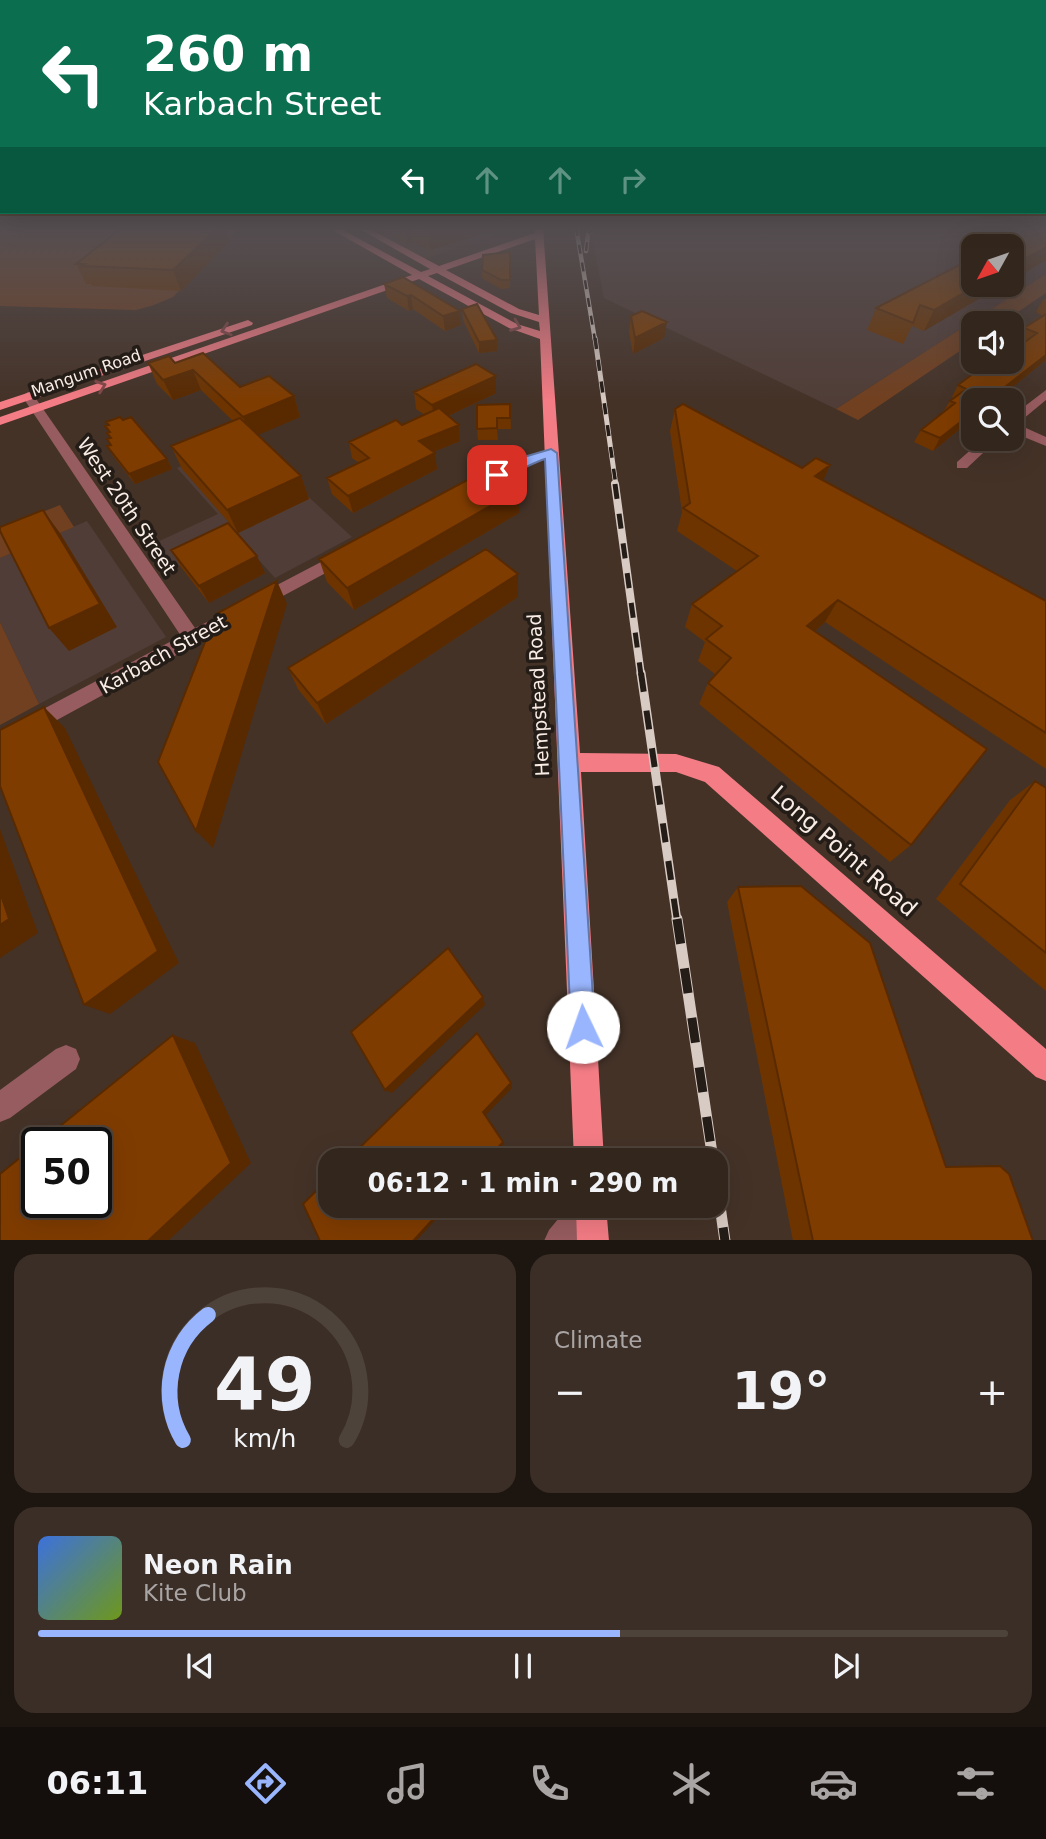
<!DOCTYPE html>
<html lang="en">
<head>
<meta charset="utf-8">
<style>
  body { margin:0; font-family:"DejaVu Sans",sans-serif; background:#3b2e26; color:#f1f3f6; height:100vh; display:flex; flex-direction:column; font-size:26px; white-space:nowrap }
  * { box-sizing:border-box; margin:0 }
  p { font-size:23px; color:#a9a5a4 }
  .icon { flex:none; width:38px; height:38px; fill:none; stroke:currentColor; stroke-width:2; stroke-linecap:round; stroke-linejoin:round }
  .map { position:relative; height:1240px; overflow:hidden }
  .details { display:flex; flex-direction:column; gap:14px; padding:14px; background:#1c1510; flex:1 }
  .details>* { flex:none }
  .top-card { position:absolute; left:0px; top:0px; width:1046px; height:214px; box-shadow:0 7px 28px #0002,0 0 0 2px #4e433b; background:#0b6e4f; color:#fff; overflow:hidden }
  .needle { width:46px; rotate:230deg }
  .buttons { position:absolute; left:961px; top:234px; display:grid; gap:14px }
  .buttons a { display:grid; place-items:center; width:63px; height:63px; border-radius:14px; background:#33261d; box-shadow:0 7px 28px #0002,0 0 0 2px #4e433b; font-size:35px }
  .speed { position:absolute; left:21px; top:1127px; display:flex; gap:14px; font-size:35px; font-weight:700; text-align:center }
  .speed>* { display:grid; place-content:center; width:91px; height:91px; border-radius:50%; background:#33261d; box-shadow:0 7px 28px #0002,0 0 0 2px #4e433b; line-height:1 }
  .speed .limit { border:4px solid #111; border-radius:10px; background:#fff; color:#111 }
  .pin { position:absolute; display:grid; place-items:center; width:60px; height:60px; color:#fff; margin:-30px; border-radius:14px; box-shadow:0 4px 10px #0006 }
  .me { position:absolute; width:77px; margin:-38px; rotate:357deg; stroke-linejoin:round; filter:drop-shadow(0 0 5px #0008) }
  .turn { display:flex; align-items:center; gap:24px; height:147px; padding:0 28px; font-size:32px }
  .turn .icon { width:91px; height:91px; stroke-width:2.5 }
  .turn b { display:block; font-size:49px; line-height:60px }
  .lanes { display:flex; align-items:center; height:66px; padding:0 28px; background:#0003; justify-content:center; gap:35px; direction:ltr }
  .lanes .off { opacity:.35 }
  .big { font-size:52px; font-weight:700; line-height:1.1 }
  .details .tile { flex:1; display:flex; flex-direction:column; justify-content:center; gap:10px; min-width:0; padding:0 24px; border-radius:21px; background:#3b2e26 }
  .details .dial { align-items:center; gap:0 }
  .dial svg { height:182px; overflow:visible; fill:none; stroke:#4e433b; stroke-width:7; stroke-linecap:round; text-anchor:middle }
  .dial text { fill:#f1f3f6; stroke:none }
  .song { display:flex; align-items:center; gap:21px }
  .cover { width:84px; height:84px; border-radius:10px; background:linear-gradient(135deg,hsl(220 70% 55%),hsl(80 70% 35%)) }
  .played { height:7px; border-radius:4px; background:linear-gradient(90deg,#99b5fd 60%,#4e433b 60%) }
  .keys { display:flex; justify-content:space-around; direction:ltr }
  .heat { display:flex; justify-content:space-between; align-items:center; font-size:38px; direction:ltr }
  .details .tiles { flex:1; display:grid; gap:14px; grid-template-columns:1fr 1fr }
  .tile:last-child { grid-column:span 2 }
  .trip { position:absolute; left:318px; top:1148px; width:410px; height:70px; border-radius:21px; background:#33261d; box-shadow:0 7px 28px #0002,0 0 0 2px #4e433b; font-weight:700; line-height:70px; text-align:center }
  .dock { display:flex; height:112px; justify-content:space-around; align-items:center; background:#140f0c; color:#a9a5a4 }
  .dock .icon { width:49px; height:49px }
  .dock .current { color:#99b5fd }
  .dock b { font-size:32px; color:#f1f3f6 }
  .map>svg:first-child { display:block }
</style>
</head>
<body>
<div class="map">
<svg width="1046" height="1241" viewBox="0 0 1046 1241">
  <rect width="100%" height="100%" fill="#443227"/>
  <!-- built -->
  <path fill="#523a2b" d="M364,227H517L424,259Z"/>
  <!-- industrial -->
  <path fill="#503d37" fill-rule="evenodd" d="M590,227H1046V274L836,409L604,298ZM973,247H1012V285H973Z
    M246,439L352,537L275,578L238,537L175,568L155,543L218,514L177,468Z
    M87,521L166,637L39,704L0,622V558Z"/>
  <!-- green -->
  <path fill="#714020" d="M0,227H241L173,297L154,305L136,310L0,306Z
    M1046,274V293L1000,324H973V342L858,420L836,409Z
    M60,505L74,527L0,558V529Z
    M0,622L39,704L0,725Z"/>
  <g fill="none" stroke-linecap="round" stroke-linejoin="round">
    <!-- minor -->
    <path fill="#975c5f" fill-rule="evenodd" d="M1046,390V400L1017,424L1046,437V446L1012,432V416Z
      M28,392L32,393L195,628L231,610L237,612L240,617L237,622L0,751V732L181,636L22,396Z
      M983,439H998L967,468H957V462Z
      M551,449L556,450V456L526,465L483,488H473L471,485L516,459Z
      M342,551L348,553L350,557L348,561L268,604H256L253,600L256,596Z
      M66,1045L76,1049L80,1059L76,1069L10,1118L0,1122V1090L56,1049Z
      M569,1206H604L600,1217L581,1241H544L549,1230Z"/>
    <!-- major -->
    <path fill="#f47c85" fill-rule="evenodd" d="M327,227H337L421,272L430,269L356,227H366L439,266L535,233V227H543L580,753L676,754L719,767L1046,1049V1081L1036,1077L705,782L676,772H581L604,1160H574L540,339L509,328L419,279L0,425V417L412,275ZM535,239L539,315L519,309L446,270ZM437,273L511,313L539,322L540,331L517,324L428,276Z
      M248,320L253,323L252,325L0,410V402Z
      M576,1206H606L609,1241H577Z"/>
    <!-- rail-far4 casing -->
    <g stroke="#d8cbc3" stroke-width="4.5">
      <path id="rail-far4" d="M576,227L595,340
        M586,251L588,234L595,227"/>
    </g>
    <!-- rail-far3 casing -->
    <g stroke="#d8cbc3" stroke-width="5">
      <path id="rail-far3" d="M595,338L616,486"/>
    </g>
    <!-- rail-far2 casing -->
    <g stroke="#d8cbc3" stroke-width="8">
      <path id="rail-far2" d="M615,484L641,675"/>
    </g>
    <!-- rail-far1 casing -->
    <g stroke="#d8cbc3" stroke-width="9">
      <path id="rail-far1" d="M641,673L677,921"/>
    </g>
    <!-- rail casing -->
    <g stroke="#d8cbc3" stroke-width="11">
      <path id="rail" d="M677,919L713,1160
        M716,1178L725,1241"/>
    </g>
    <!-- rail-far4 -->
    <use href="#rail-far4" stroke="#241c17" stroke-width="2.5" stroke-dasharray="9" stroke-linecap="butt"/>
    <!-- rail-far3 -->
    <use href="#rail-far3" stroke="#241c17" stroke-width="3.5" stroke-dasharray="11" stroke-linecap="butt"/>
    <!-- rail-far2 -->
    <use href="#rail-far2" stroke="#241c17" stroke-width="5" stroke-dasharray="15" stroke-linecap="butt"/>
    <!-- rail-far1 -->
    <use href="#rail-far1" stroke="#241c17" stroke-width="6" stroke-dasharray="19" stroke-linecap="butt"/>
    <!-- rail -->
    <use href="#rail" stroke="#241c17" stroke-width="9" stroke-dasharray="25" stroke-linecap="butt"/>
  </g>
  <!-- wall -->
  <path fill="#6d3400" d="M123,227H225L230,241L181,291L92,286L91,284H86L76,264Z
    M375,227H504L430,250L413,242L407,244Z
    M1003,227H1046V260L1012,280V247L1021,233Z
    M510,252V288L501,289L482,278V270Z
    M973,258L924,331L912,326L903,344L867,330L876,308Z
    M403,277L461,325L445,331L413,309L409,311L387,298L384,284Z
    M1046,298V360L995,401H973V418L933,451L914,442L921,430L943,412L950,401L954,398L952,397L958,385L999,371L1009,363L1007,362H1012V354L1014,350L1024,342L1017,340L1024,328L1043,316L1036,312L1043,300Z
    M462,309L497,351L479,353L463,320Z
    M631,316L664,338L633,354L629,332Z
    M148,363H175L240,387L294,396L300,417L257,435L301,476L309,499L238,533L182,469L171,446L233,421L201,390L173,400L157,384Z
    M414,392L496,393L448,416L459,425L460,441L433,452L437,469L353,513L332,494L327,478L359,463L352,458L349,442L402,425L425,415L416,409Z
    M510,404L511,429H497L498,440H478L477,429Z
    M675,409L802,468L830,465L823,480L1046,601V769L825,622L815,631L911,845L890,862L699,704L708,683L715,674L698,661L705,642L685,627L692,604L737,571L677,531L682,512L670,431Z
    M123,420L167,459L172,469L135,484L113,456L107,446L110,445L107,439L110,438L107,433L109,432L105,426L108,425L106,422Z
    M519,513L354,610L327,582L319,559Z
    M171,550L265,573L209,603L181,567Z
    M518,574V597L326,724L298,689L288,668Z
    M1035,781L1046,788V991L936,899L1010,800Z
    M738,887L945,1166H1000L1033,1241H793L727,902Z"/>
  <!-- shaded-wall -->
  <path fill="#592a00" d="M218,227H225L230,241L181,291L173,270Z
    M405,227H412L413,242L407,244Z
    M441,227H504L430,250L428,231Z
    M1046,247V260L1012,280V266Z
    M977,285H1003L924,331L934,310Z
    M411,295L413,309L409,311L407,296Z
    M460,311L461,325L445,331L443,316Z
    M667,322L664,338L633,354L635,338Z
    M497,340V351L479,353V342Z
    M1046,355V360L995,401H987Z
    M193,370L201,390L173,400L163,380Z
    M496,376V393L435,422L432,405Z
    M294,396L300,417L251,438L243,417Z
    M973,412V418L933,451L940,438Z
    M459,425L460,441L421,457L419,441Z
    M435,453L437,469L353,513L348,496Z
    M167,459L172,469L135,484L129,474Z
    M830,465L820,488L815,476Z
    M301,476L309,499L238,533L227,510Z
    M518,490L519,513L354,610L347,588Z
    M43,510L60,533L117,627L69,651L49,628Z
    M257,556L265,573L209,603L199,586Z
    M518,574V597L326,724L317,703Z
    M277,581L287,604L213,848L196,831Z
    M838,600L825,622L795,649L807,626Z
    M44,707L65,728L179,963L110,1014L84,1005Z
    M0,829L38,933L0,958Z
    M483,997L485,1005L392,1093L385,1090Z
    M173,1035L195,1043L251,1163L168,1241H148Z
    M511,1083L512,1088L486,1115L504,1144L489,1160H487L483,1112Z
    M445,1206H448L416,1241H413Z"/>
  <!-- building -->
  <path fill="#7f3c00" stroke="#592a00" stroke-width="2" d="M123,227H218L173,270L82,266L85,264H76Z
    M420,227H441L428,231Z
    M1032,227H1046V247L1012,266V247H995Z
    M510,252V280H501L482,270L483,255Z
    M973,258V285H977L934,310L920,305L913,323L876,308Z
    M403,277L460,311L443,316L411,295L407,296L384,284Z
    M477,304L497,340L479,342L462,309Z
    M642,311L667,322L635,338L631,316Z
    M1046,314V355L987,401H973V412L940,438L921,430L955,403L950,401L966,389L958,385L985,365L999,371L1010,362H1012V361L1022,353L1014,350L1037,333L1024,328Z
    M203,353L240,387L269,376L294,396L243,417L193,370L163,380L148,363L169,356L175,363Z
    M476,364L496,376L432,405L414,392Z
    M510,404V418H497V428L477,429V405Z
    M683,404L802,468L816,458L830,465L815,476L1046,601V733L838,600L807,626L987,749L911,845L708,683L731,658L706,639L722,626L692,604L758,556L683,508L690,503L675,409Z
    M439,408L459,425L419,441L435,453L348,496L327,478L369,458L349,442L396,420L402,425Z
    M120,417L123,420L131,417L167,459L129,474L107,446L111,445L107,439L111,438L107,433L110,432L105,426L109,425L106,422Z
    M240,418L301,476L227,510L171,446Z
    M488,469L518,490L347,588L319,559Z
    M43,510L100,604L49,628L0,531V527Z
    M228,523L257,556L199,586L171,550Z
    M486,549L518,574L317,703L288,668Z
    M277,581L196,831L158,762L216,614Z
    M44,707L158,951L84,1005L0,786V730Z
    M1035,781L1046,788V953L960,884Z
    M801,886L870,943L946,1167L1000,1166L1009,1174L1033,1241H813L738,887Z
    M0,892L9,919L0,925Z
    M448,948L483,997L385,1090L351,1032Z
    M477,1033L511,1083L483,1112L503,1142L487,1160H347Z
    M173,1035L231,1163L148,1241H0V1174L37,1144V1202H96V1143H39Z
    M331,1176V1206H445L413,1241H320L303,1204Z"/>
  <!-- one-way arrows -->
  <defs><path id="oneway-chevron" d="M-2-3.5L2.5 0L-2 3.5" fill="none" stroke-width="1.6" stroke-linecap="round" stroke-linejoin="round" transform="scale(1.75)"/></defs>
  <g stroke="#824748">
    <use href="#oneway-chevron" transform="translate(516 326) rotate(22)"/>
    <use href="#oneway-chevron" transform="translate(226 330) rotate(162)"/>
    <use href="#oneway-chevron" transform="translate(101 386) rotate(-19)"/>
  </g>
  <!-- sky -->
  <linearGradient id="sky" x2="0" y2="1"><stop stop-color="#251c15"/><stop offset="0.57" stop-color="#564f52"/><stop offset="1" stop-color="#564f52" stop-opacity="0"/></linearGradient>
  <rect width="1046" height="401" fill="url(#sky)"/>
  <!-- route -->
  <path fill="#99b5fd" stroke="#6376a4" stroke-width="2" d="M551,449L557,453L595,1027L592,1036L583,1040L574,1036L571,1027L545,459C531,463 506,479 493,478L491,475L517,459Z"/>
  <g text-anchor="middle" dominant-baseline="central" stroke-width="7" stroke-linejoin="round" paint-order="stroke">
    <!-- far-street labels -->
    <g font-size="16" fill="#f9ede6" stroke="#241c17">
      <text transform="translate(86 373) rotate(-19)">Mangum Road</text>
    </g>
    <!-- street labels -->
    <g font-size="19" fill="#f9ede6" stroke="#241c17">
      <text transform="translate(127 506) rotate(56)">West 20th Street</text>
      <text transform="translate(163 654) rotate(-29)">Karbach Street</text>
      <text transform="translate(538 695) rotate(-93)">Hempstead Road</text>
    </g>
    <!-- near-street labels -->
    <g font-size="23" fill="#f9ede6" stroke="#241c17">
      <text transform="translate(844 851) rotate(41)">Long Point Road</text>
    </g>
  </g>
</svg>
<div class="buttons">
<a><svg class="needle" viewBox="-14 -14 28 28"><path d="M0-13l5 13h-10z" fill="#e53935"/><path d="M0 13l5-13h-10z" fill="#a9a5a4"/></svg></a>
<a><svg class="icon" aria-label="sound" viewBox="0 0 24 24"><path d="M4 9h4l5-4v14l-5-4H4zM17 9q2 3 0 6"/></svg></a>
<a><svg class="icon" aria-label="search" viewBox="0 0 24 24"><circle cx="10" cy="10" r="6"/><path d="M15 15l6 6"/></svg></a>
</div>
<div class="speed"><div class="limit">50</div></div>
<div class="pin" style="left:497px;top:475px;background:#d93025"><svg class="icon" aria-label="arrive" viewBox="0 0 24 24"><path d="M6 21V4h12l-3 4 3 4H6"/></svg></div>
<svg class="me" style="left:583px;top:1027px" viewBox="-20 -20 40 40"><circle r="19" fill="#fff"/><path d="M0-13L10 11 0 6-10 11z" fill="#99b5fd"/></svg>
<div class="trip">06:12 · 1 min · 290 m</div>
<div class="top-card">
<div class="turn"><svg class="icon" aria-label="left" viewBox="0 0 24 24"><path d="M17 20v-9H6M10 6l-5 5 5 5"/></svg><div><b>260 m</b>Karbach Street</div></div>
<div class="lanes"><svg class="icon" aria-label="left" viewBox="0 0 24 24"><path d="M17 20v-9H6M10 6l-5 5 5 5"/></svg><svg class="icon off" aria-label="ahead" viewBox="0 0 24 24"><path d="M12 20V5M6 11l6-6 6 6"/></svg><svg class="icon off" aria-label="ahead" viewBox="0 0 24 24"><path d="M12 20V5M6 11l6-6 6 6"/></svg><svg class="icon off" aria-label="right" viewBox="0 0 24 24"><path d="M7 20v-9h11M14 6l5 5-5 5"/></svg></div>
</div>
</div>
<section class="details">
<div class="tiles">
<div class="tile dial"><svg viewBox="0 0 100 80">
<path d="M14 69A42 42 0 1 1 86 69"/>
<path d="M14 69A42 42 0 0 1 25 14" stroke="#99b5fd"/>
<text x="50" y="56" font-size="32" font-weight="700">49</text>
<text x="50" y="72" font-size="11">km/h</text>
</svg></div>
<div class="tile"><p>Climate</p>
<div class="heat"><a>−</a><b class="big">19°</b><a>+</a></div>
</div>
<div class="tile">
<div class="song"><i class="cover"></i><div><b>Neon Rain</b><p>Kite Club</p></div></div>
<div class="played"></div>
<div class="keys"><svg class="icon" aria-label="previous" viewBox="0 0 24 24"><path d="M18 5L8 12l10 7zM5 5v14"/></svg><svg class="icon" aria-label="pause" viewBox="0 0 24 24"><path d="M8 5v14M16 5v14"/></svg><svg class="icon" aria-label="next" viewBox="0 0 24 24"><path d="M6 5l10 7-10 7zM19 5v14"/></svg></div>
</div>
</div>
</section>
<nav class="dock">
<b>06:11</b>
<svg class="icon current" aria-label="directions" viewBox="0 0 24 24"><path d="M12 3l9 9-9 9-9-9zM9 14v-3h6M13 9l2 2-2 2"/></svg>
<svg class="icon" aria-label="music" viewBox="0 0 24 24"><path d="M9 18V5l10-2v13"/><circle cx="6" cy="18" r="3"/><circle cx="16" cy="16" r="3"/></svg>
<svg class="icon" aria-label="phone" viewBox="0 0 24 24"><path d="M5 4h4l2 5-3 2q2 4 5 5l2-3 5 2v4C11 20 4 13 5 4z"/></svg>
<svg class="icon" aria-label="climate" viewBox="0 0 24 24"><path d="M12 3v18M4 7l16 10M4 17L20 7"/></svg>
<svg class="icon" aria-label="car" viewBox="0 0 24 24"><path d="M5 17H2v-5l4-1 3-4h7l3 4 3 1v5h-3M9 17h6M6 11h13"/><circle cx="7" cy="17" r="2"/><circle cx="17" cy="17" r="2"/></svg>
<svg class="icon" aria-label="filters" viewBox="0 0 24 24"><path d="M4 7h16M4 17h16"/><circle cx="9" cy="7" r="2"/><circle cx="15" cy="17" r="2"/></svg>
</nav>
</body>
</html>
